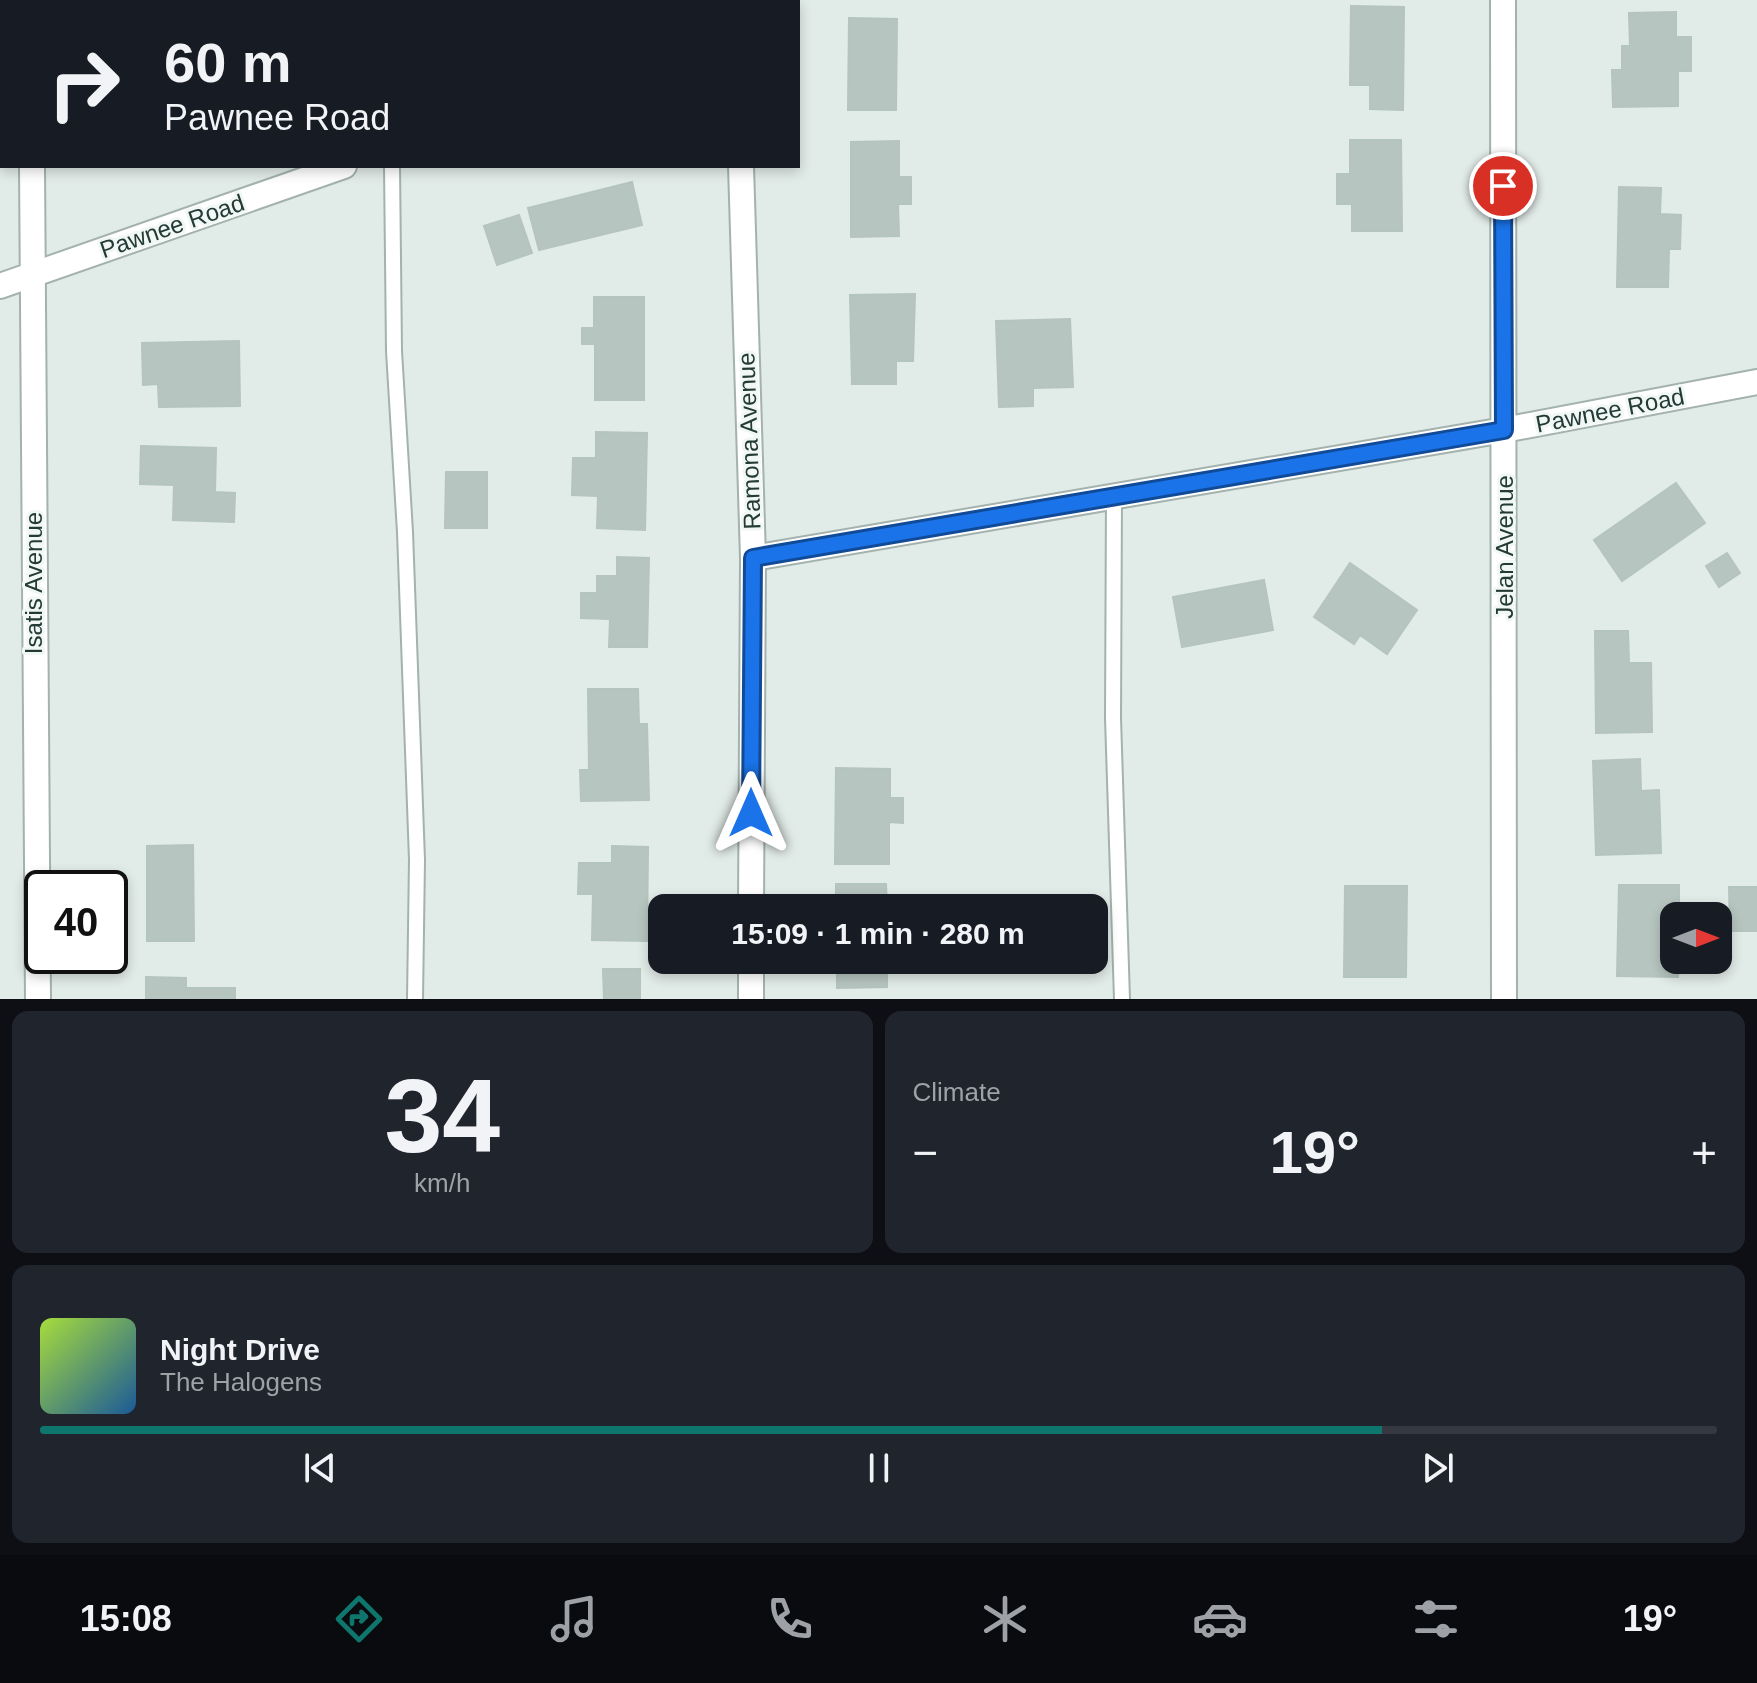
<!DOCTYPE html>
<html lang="en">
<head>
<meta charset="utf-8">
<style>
  body { margin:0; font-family:Helvetica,sans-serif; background:#20242c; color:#f1f3f6; height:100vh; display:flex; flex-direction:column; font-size:30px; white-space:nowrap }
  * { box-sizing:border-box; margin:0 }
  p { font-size:26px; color:#9ea1a6 }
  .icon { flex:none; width:44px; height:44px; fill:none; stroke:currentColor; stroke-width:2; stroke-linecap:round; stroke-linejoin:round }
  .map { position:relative; height:999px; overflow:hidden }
  .drawer { display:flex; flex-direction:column; gap:12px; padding:12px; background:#0d0f14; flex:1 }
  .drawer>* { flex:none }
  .hud { position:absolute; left:0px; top:0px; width:800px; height:168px; box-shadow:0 4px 12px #0003; background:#171b24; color:#f1f3f6; overflow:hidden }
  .needle { width:52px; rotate:90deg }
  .controls { position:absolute; left:1660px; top:902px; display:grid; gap:16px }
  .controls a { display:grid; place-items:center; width:72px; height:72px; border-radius:16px; background:#171b24; box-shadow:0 4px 12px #0003; font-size:40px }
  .speed { position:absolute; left:24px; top:870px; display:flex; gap:16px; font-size:40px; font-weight:700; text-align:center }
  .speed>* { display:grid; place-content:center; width:104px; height:104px; border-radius:50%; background:#171b24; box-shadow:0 4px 12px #0003; line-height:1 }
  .speed .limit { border:4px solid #111; border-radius:12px; background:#fff; color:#111 }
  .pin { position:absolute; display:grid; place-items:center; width:68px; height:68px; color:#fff; margin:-34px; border:4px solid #fff; border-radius:50%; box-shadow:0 2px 8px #0007 }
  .me { position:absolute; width:88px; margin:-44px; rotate:0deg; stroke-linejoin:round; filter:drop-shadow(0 0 6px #0008) }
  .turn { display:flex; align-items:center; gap:28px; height:168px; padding:0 32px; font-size:36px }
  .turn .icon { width:104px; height:104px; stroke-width:2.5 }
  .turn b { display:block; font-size:56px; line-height:68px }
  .big { font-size:60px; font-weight:700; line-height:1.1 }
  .drawer .card { flex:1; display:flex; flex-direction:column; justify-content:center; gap:12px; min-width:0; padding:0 28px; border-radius:16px; background:#20242c }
  .drawer .dial { align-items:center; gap:0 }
  .dial b { font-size:104px; line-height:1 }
  .song { display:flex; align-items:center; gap:24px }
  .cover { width:96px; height:96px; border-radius:12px; background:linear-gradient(135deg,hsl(80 70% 55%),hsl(210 70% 35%)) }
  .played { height:8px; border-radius:4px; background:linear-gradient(90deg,#0f766e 80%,#363941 80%) }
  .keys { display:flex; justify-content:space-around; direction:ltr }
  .heat { display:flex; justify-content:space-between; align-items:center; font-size:44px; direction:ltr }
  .drawer .tiles { flex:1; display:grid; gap:12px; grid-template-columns:1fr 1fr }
  .card:last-child { grid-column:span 2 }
  .trip { position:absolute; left:648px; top:894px; width:460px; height:80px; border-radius:16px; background:#171b24; box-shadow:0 4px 12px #0003; font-weight:700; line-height:80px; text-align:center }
  .tabs { display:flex; height:128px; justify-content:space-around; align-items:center; background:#090b0e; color:#9ea1a6 }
  .tabs .icon { width:56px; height:56px }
  .tabs .active { color:#0f766e }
  .tabs b { font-size:36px; color:#f1f3f6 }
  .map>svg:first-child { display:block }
</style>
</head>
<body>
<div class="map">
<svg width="1757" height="999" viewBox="0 0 1757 999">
  <rect width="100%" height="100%" fill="#e1ebe7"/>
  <!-- building -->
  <path fill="#b7c5c0" stroke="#b4c4be" stroke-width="2" d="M140,0H191V2H140Z
    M1351,6L1404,7L1403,110L1370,109V85H1350Z
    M1676,12V37H1691V71H1678V106L1613,107L1612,70H1622V46H1630L1629,13Z
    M849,18L897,19L896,110H848Z
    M1350,140H1401L1402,231H1352V204H1337V174H1350Z
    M899,141V177H911V204H898L899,236L851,237V142Z
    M632,182L642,225L539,250L528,208Z
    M1619,187L1661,188L1660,214L1681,215L1680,249H1669L1668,287H1617Z
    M519,215L532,253L497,265L484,226Z
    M915,294L913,361H896V384H852L850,295Z
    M594,297H644V400H595V344H582V328H594Z
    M1070,319L1073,387L1033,388V406L999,407L996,321Z
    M239,341L240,406L159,407L158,384L143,385L142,343Z
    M596,432L647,433L645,530L597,528L598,496L572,495L573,458H596Z
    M141,446L216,448L215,492L235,493L234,522L173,520L174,485L140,484Z
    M446,472H487V528H445Z
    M1676,483L1705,523L1622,581L1594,540Z
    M1727,553L1740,573L1719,587L1706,566Z
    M617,557L649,558L647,647H609L610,619L581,618V593H597V576H617Z
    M1350,563L1417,610L1387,654L1360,635L1354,644L1314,617Z
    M1264,580L1273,630L1182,647L1173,597Z
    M1595,631H1628L1629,663H1651L1652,732L1596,733Z
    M588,689H638L639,724H647L649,800L581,801L580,770H589Z
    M1640,759L1641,791L1659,790L1661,853L1596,855L1593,761Z
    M836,768L890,769V798H903V823L889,822V864H835Z
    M193,845L194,941H147V846Z
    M612,846L648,847L647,941L592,940L593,894H578L579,863H612Z
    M836,884H886L887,908H836Z
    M1619,885H1679V916H1674V960H1679L1678,977L1617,976Z
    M1345,886H1407L1406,977H1344Z
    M1729,887H1757V931H1730Z
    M837,960H887V987L837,988Z
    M603,969H640V999H604Z
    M146,977L186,978V988H235V999H146Z"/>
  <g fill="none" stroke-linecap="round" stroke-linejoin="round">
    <!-- service casing -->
    <g stroke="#a4b2ae" stroke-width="18">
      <path id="service" d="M394,2V0
        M392,166L394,351L405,532L417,860L415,999
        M1114,497L1113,718L1122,999"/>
    </g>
    <!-- minor casing -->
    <g stroke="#a4b2ae" stroke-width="28">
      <path id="minor" d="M32,0V2
        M1503,0L1504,999
        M32,166L38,999
        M753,558L1504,430L1757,382"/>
    </g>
    <!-- tertiary casing -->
    <g stroke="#a4b2ae" stroke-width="28">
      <path id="tertiary" d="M737,2V0
        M741,166L753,558L751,908
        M0,286L344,166
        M751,999V960"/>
    </g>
    <!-- service -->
    <use href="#service" stroke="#fff" stroke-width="14"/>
    <!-- minor -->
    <use href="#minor" stroke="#fff" stroke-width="24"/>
    <!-- tertiary -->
    <use href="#tertiary" stroke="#fff" stroke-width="24"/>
  </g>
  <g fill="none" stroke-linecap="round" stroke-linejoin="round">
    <!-- route casing -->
    <g stroke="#114b97" stroke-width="20">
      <path id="route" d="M751,813L753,558L1504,430L1503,186"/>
    </g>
    <!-- route -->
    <use href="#route" stroke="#1a73e8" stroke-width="14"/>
  </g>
  <g text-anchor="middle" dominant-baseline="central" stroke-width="6" stroke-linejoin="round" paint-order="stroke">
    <!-- street labels -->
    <g font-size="24" fill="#233a35" stroke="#f1f7f5">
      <text transform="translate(172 226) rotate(-19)">Pawnee Road</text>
      <text transform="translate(1610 410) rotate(-11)">Pawnee Road</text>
      <text transform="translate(749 441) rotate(-92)">Ramona Avenue</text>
      <text transform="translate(1504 547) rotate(-90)">Jelan Avenue</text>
      <text transform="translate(33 583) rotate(-90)">Isatis Avenue</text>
    </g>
  </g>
</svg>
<div class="controls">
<a><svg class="needle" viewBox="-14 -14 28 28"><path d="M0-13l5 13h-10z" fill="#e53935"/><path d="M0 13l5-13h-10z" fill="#9ea1a6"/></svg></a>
</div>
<div class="speed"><div class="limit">40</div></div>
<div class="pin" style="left:1503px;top:186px;background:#d93025"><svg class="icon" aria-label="arrive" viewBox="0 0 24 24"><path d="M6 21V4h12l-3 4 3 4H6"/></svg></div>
<svg class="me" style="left:751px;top:813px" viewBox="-20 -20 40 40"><path d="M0-17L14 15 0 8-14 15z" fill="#1a73e8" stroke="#fff" stroke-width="4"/></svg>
<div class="trip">15:09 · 1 min · 280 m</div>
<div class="hud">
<div class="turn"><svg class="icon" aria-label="right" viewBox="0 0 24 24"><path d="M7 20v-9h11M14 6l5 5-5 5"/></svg><div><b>60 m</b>Pawnee Road</div></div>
</div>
</div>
<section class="drawer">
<div class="tiles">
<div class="card dial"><b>34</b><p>km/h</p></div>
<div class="card"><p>Climate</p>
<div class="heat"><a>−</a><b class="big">19°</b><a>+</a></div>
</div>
<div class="card">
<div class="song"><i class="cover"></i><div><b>Night Drive</b><p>The Halogens</p></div></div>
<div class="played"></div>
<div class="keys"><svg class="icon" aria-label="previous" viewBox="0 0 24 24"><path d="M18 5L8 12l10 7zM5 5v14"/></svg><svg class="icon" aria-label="pause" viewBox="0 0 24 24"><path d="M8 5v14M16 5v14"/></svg><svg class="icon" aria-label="next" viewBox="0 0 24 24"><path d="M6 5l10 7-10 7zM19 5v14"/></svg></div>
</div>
</div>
</section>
<nav class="tabs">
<b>15:08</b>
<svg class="icon active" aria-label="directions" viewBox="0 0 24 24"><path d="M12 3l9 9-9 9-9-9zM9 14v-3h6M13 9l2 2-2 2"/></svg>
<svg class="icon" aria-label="music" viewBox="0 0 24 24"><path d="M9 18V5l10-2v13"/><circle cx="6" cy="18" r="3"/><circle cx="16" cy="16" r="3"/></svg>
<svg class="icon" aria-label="phone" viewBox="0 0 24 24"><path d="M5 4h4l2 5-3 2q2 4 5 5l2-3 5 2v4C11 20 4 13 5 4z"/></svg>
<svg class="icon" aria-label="climate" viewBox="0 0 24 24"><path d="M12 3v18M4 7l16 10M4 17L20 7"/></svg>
<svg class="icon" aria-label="car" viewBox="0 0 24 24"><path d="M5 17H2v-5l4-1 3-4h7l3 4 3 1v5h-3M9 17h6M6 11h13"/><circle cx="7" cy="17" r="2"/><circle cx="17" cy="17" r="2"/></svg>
<svg class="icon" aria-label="filters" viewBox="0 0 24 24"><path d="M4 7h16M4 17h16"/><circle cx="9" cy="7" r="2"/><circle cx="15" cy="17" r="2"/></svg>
<b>19°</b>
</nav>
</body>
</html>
